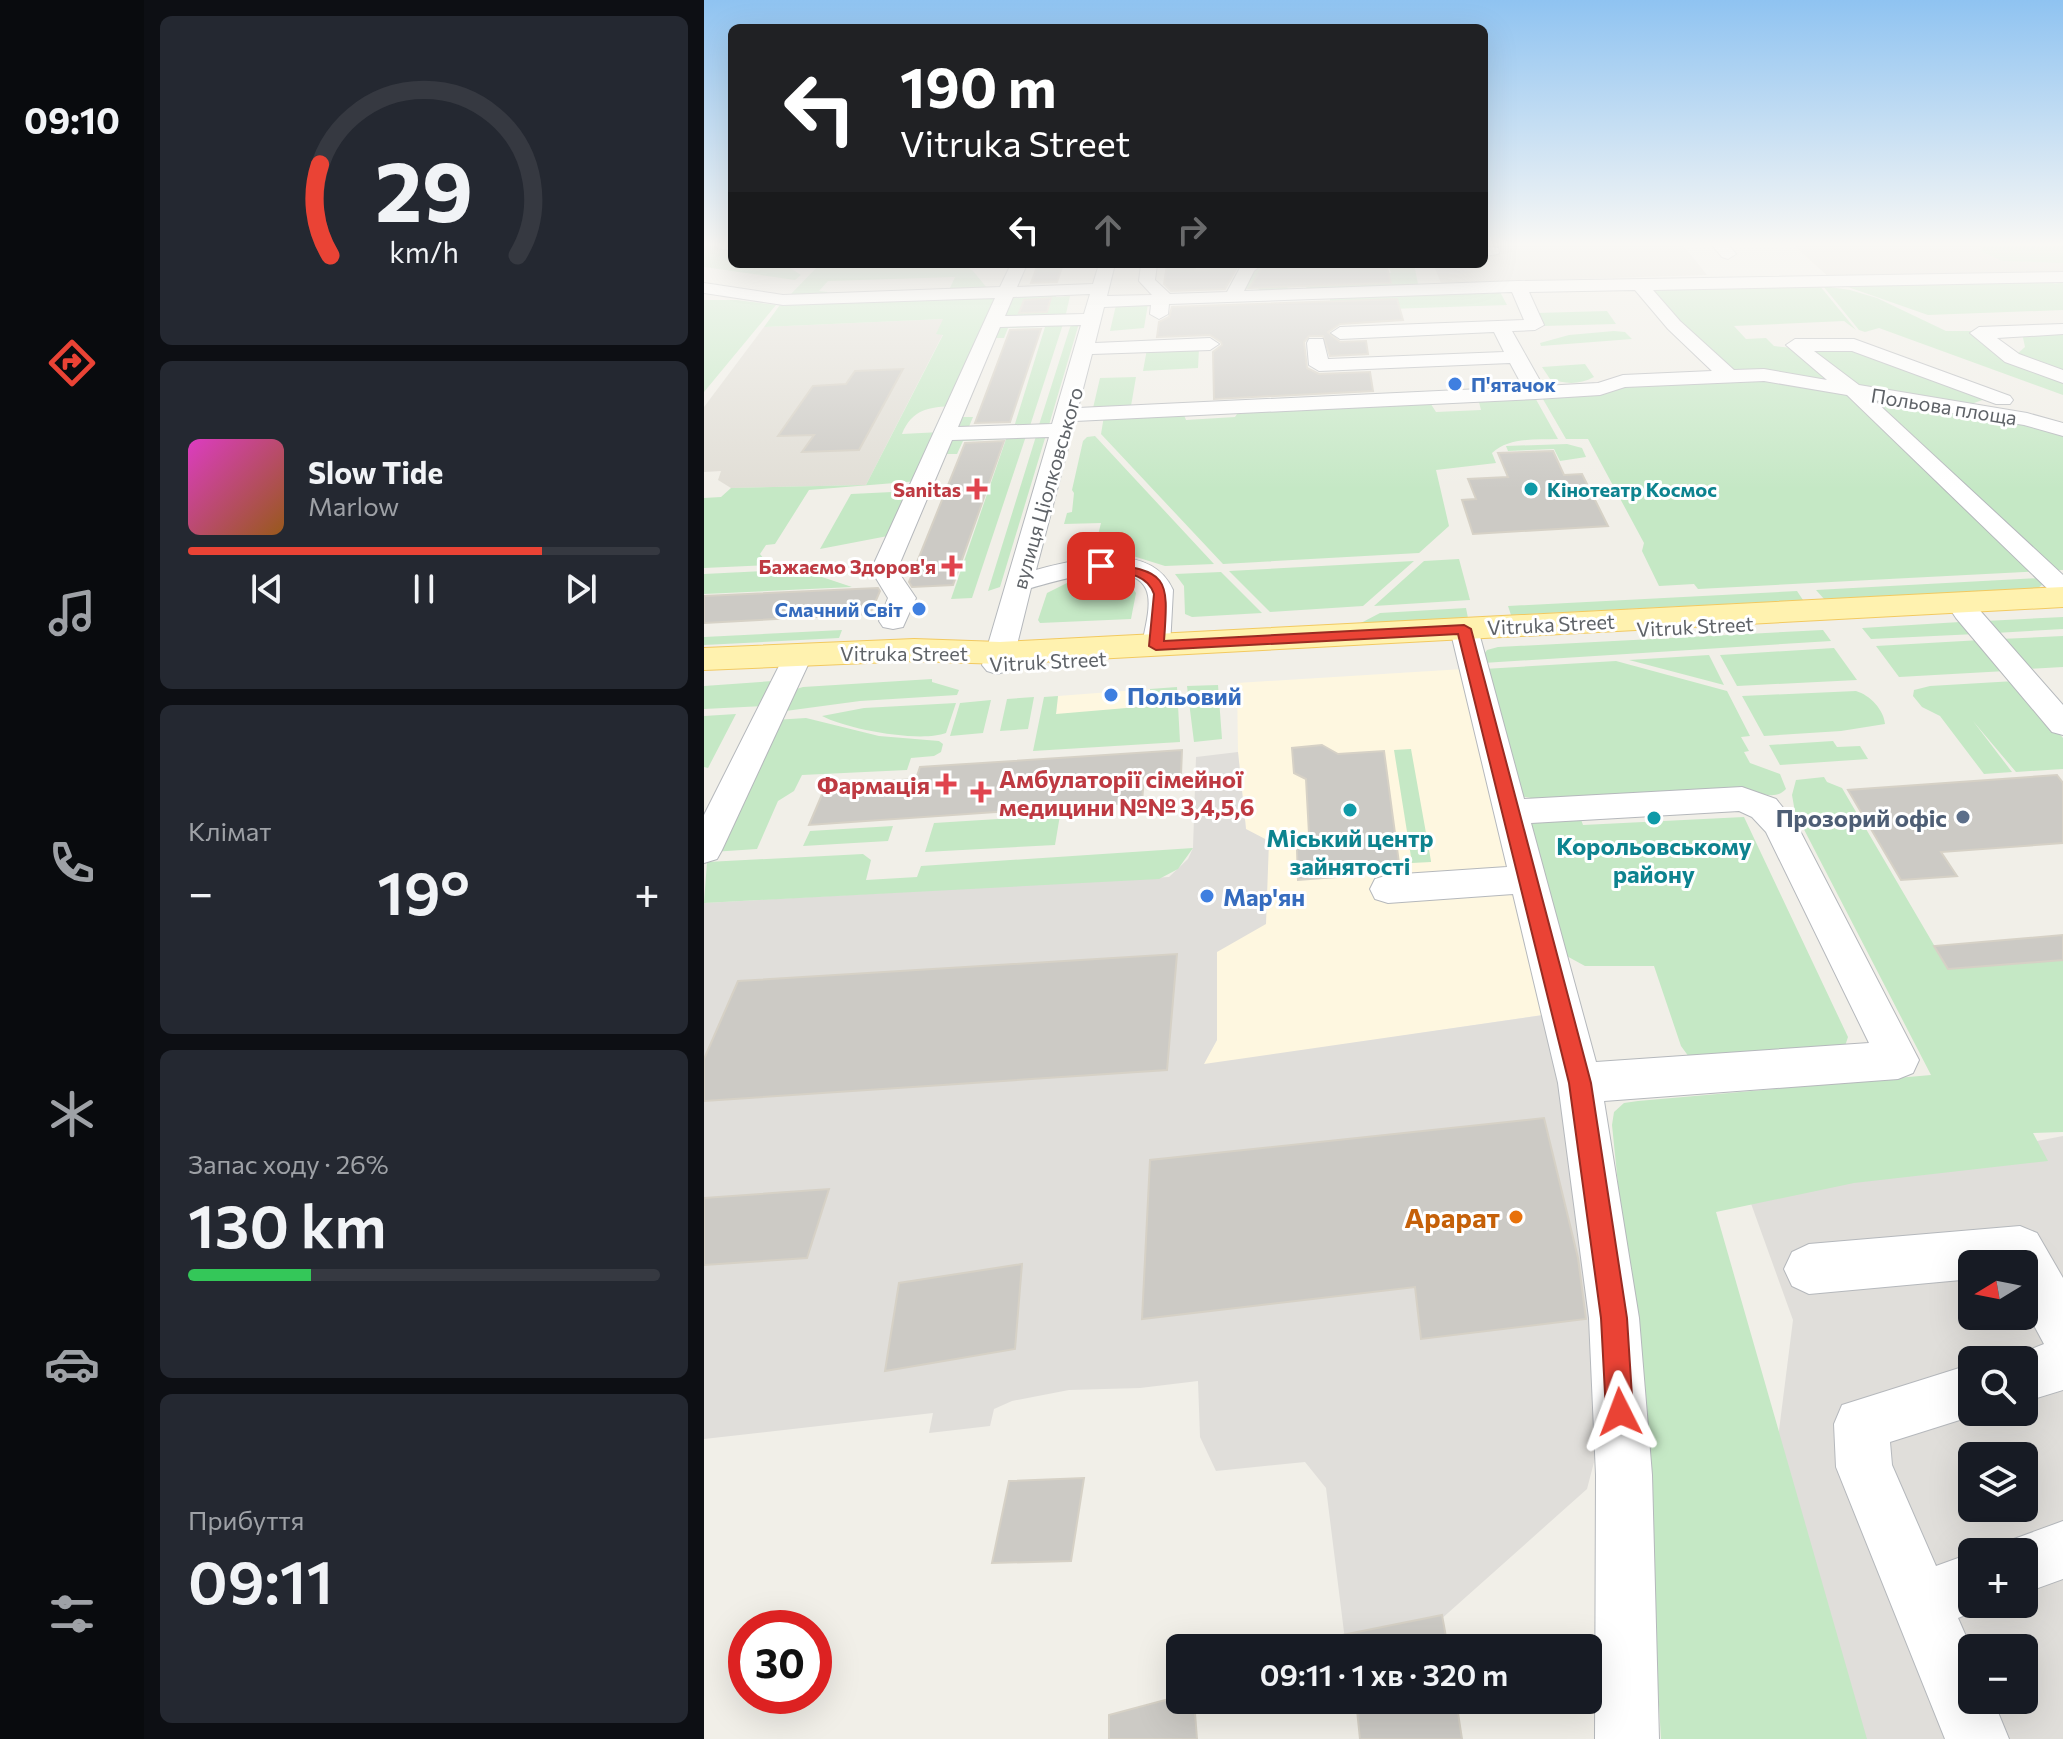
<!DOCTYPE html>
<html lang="uk">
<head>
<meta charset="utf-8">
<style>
  body { margin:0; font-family:Commissioner,sans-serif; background:#242831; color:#f1f3f6; height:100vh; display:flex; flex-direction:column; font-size:30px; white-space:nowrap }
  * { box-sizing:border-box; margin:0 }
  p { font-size:26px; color:#9ea1a6 }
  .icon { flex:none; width:44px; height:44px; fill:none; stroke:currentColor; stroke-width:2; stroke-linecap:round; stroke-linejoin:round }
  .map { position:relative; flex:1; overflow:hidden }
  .side { display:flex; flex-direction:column; gap:16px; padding:16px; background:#0d0f14; width:560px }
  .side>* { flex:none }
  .hud { position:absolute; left:24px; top:24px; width:760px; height:244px; border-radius:12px; box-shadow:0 8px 32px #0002; background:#202124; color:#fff; overflow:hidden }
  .needle { width:52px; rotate:260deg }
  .controls { position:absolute; left:1254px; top:1250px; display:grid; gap:16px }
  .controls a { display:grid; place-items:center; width:80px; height:80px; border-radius:12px; background:#171b24; box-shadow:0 8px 32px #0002; font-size:40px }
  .speed { position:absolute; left:24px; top:1610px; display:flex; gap:16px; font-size:40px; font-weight:700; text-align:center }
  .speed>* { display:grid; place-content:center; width:104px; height:104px; border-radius:50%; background:#171b24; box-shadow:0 8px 32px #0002; line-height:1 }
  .speed .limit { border:12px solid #d22; background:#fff; color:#111 }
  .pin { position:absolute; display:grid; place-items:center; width:68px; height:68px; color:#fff; margin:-34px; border-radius:16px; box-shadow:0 4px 12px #0006 }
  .me { position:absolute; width:88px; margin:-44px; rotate:357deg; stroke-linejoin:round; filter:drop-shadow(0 0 6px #0008) }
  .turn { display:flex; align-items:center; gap:28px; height:168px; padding:0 40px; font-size:36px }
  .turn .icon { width:104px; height:104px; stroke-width:2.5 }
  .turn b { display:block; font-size:56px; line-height:68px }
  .lanes { display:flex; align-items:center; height:76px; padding:0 40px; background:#0003; justify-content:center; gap:40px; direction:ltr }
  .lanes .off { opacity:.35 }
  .big { font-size:60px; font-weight:600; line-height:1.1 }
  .side .tile { flex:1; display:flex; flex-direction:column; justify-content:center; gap:12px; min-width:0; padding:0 28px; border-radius:12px; background:#242831 }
  .side .dial { align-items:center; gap:0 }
  .dial svg { height:208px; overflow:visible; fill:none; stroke:#363941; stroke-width:7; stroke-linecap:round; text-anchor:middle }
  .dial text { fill:#f1f3f6; stroke:none }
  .song { display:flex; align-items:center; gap:24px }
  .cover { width:96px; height:96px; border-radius:12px; background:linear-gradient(135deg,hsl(310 70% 55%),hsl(30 70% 35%)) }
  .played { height:8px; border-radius:4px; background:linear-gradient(90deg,#ea4335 75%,#363941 75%) }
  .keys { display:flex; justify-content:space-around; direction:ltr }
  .heat { display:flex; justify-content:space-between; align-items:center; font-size:44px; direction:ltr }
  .charge { height:12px; border-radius:6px; background:linear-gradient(90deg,#34c759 26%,#363941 0) }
  .trip { position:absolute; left:462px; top:1634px; width:436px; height:80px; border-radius:12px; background:#171b24; box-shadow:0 8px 32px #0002; font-weight:600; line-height:80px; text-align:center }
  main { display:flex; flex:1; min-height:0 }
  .tab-bar { display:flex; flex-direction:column; width:144px; justify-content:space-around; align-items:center; background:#090b0e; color:#9ea1a6 }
  .tab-bar .icon { width:56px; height:56px }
  .tab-bar .selected { color:#ea4335 }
  .tab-bar b { font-size:36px; color:#f1f3f6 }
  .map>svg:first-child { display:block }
</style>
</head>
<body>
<main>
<nav class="tab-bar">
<b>09:10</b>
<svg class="icon selected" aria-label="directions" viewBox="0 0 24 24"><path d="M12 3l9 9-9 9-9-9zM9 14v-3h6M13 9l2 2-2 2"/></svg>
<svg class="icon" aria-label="music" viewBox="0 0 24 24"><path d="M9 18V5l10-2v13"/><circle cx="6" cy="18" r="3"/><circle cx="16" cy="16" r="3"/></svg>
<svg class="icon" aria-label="phone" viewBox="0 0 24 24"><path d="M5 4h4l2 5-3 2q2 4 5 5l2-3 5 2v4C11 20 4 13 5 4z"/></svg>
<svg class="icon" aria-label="climate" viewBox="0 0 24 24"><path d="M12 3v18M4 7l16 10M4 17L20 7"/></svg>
<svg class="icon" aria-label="car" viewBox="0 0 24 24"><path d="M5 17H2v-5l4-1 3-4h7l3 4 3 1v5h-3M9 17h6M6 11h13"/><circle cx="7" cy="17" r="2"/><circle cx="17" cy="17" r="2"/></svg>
<svg class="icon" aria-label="filters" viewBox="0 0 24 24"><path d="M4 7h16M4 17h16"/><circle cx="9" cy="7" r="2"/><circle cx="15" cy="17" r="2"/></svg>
</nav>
<section class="side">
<div class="tile dial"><svg viewBox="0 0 100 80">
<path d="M14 69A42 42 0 1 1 86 69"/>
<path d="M14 69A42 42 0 0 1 10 34" stroke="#ea4335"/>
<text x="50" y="56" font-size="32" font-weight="700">29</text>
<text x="50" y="72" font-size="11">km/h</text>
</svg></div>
<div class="tile">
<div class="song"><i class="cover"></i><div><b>Slow Tide</b><p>Marlow</p></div></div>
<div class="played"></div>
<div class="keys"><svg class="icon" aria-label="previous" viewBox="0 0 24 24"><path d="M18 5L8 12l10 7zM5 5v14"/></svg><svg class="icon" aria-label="pause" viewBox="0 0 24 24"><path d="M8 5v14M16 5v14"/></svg><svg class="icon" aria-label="next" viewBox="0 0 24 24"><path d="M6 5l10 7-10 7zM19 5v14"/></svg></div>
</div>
<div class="tile"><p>Клімат</p>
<div class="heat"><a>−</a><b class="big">19°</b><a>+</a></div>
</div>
<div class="tile"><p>Запас ходу · 26%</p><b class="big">130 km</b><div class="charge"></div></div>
<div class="tile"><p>Прибуття</p><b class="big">09:11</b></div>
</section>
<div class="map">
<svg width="1359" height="1739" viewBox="0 0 1359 1739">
  <rect width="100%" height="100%" fill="#f1efe8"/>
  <!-- commercial -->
  <path fill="#fef7e0" d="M759,669L839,1015L499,1065L513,1040V952L542,829L534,752L533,683Z
    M446,689V706L352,715L354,696Z"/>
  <!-- industrial -->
  <path fill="#e0deda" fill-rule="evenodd" d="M534,752L542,829L565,841L562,924L513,952V1040L500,1064L839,1015L889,1252L895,1443L883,1489L726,1629L642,1648L622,1488L601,1462L512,1471L496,1437L494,1381L436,1388L365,1390L308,1401L290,1409L286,1426L225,1433L229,1413L0,1439V903L465,877L484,859L489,848L492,757Z
    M1359,1136V1739H1154L1071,1462L1089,1320L1045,1198ZM1268,1264H1320V1316H1268ZM1268,1360H1320V1412H1268ZM1268,1456H1320V1508H1268ZM1268,1552H1320V1604H1268ZM1268,1648H1320V1700H1268Z"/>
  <!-- education -->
  <path fill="#e1ded6" d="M780,245H979L1003,275L737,283L729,264H780Z
    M1089,245H1359V272L1127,279Z
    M240,319L233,334H239L162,485L27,488L14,480L17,471L0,472V407L60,327Z"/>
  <!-- green -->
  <path fill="#c5e8c5" d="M0,245L28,248V264H80L97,275L91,280L0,267Z
    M1276,245H1359V263L1299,261L1278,252Z
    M116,264H258L269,271L283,288L228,292L230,289L246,288L251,277L124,281L115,291L124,292L121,295L85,296Z
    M556,264H574V267L560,268L561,278L687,273L684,264H710L714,284L604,291L601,285L583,287L585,291L556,292L554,288L537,289Z
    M1359,279V310L1224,315L1141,286L1330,280L1354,284L1340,280Z
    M1116,286L1152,330L1140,321L1030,326L1042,339L1062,338L1070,346L1088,348L1133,381L1032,371L997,347L943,288Z
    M1119,286L1146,290L1173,298L1242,331H1267L1296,354L1359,381V395L1175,328L1161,332L1155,330Z
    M795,290L803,305L626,311V297Z
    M353,292L352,297L366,296L361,318L300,319L306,295Z
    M287,295L297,298L250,406C225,407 208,409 198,434L237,432L215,481L105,490L71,544L62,545L56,554L65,565L0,568V498L17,497L27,488L162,485L239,335L232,334L239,319L60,327L78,302Z
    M0,300H33L72,305L0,392Z
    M444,304L440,328L406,331L412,305Z
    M903,311L912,324L839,326L832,313Z
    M376,320L345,425L334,428L368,321Z
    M360,321L325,429L249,432L255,417H269L264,429L310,427L341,327L304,328L300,338H288L294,323Z
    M910,331L921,332L928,339L837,346L836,343L865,335Z
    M1359,331V376L1313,354L1321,347L1318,333Z
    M1135,346L1284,398L1259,407L1157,389L1099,349Z
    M495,348L494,368L439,371L443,349Z
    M881,364L890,377C875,385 861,384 846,379L838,367Z
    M432,377L427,406L389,408L396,378Z
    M1034,377L1141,392L1159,407L1209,404L1318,422L1359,434V570L994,589L990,584L955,586L938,551L940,543L884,439H862L836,394L915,389L924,382Z
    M829,394L854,439C831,440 805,437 788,453L792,463L732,470L745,526L715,553L519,564L397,434L400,416L480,415L482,420L531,417L535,411L725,401L732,412L777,410L774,398Z
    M323,433L268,598L247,599L302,439L259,441L253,454H238L246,437Z
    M333,433L342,435L296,587L284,591Z
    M391,436L510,564L461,566L429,556L379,554L370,547L374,542L393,539L397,523L360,524L363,513L368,512L370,493L368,490L379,441L383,437Z
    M863,444L878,448L882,457L856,461L850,449L804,451L802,446Z
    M209,491L189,535L116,549L147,494Z
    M755,559L766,600L670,606L720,561Z
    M710,561L659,606L566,612L525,571Z
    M82,570L118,577L148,587L0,594V574Z
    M517,572L558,613L488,617L481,614L480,586L471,574Z
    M386,578C403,577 423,577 432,593L427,619L336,623L334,620L343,593L365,582Z
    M1335,578L1338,585L1334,588L1120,599L1112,590Z
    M1093,591L1099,600L807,615L804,606Z
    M762,608L764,618L655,624L676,613Z
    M1359,617V629L1291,633L1281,621Z
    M1256,622L1272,634L1167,639L1158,628Z
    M138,630L135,638L0,645V637Z
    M1119,630L1127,641L779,663L778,657L783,650L794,647Z
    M1359,636V667L1322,669L1296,639Z
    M1277,640L1302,671L1195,677L1172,646Z
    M1130,648L1153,680L1033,686L1016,655Z
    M1005,655L1020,685L925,660Z
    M912,661L1023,691L1046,736L1037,737L1045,751L1040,752L1046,763L1076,774L1082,789C1070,802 1052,791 1037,787L832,799L816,796L780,669Z
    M228,679V682L255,690L253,695L156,701L74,712L89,690L99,687Z
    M69,681L61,706L0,709V686Z
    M1311,681L1359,738V769L1312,772L1269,721L1308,772L1280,774L1236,716L1218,707L1209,696L1210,690L1226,686Z
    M514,685L518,739L490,742L483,686Z
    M473,687L476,742L329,751L340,697L354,696L352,714L446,706V689Z
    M1152,691C1166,695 1180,710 1181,724L1137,731L1060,736L1038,696Z
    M330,697L324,729L296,731L303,699Z
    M287,700L279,733L246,736L256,703Z
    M252,703L242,733C216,743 142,729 118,716L160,708Z
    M32,714L4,768L0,767V716Z
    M102,718L175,736L235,741L239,744L237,752L230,756L207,758L203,770L98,775L90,791L74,801L53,849L8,852L70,720Z
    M1129,741L1133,747L1156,746L1164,759L1076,765L1065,745Z
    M707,749L727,861V862L708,863L690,750Z
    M1120,777L1123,782L1138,788L1244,969L1359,960V1132L1329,1133L1344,1161L1150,1183L1012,1212L1163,1739H957L939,1432L908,1125L910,1112L920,1103L934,1101L1227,1075L1091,812L1088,795L1092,780Z
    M875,814L879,825L1040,817L1144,1037L1140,1049L985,1057L977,1046L950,966H881L859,954L825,824Z
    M356,815L351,845L221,852L230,823Z
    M189,826L184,841L99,846L106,831Z
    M489,848L474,869L455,879L0,903L3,862L159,854L167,860L162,880L213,877L217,866Z"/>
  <!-- building -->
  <path fill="#cccac5" stroke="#d6d1c6" stroke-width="2" d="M334,264H359L353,282L327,283Z
    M463,264H491V270L532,269L521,289L467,291L460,284Z
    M682,264L687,283L545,288L558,268Z
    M347,298L343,312L315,313L320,300Z
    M693,299L699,320L636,324L624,332L636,342L662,341L664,354L626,356L619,336H605L600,342L603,368L615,374L666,372L669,391L510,399L509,352L518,345L517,342L506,335L453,337L455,322L465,317L468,307Z
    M337,329L306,422L271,423L306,330Z
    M199,369L155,450L98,452L110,435L74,436L109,386L142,384L151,371Z
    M300,441L249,585L208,587L205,582L261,443Z
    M849,451L860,475L878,474L904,526L769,534L758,500L772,499L764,479L804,477L794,453Z
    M174,588L176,591L166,614L0,623V596Z
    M618,745L634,754L680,751L695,863L643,867L633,877L594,880L593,849L605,834L602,779L590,773L588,748Z
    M478,750L477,775L440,777L438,802L105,825L122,785L212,779L216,767Z
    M1353,775L1359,783V843L1237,852L1253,876L1197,880L1144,790Z
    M1359,935V960L1244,969L1230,946Z
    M473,954L463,1070L0,1101V1059L34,981Z
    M840,1118L874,1258L882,1319L717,1339L711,1287L438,1319L446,1160Z
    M125,1189L103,1258L0,1265V1198Z
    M318,1264L311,1349L181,1371L195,1283Z
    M380,1478L367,1561L288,1563L305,1481Z
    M738,1615L744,1648H634L633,1636Z
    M476,1696V1700H490L493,1739H405V1715Z
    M652,1700H752L758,1739H656Z"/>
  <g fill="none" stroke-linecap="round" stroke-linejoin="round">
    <!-- minor casing -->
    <g stroke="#b5b8bc" stroke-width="2">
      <path id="minor" d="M11,245H28V251L14,248Z
        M1008,245H1025L1032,254L1024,259L1018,257Z
        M780,246L794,248L796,251L794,254L780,256Z
        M307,264H323L313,287L389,284L395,264H411L403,296L448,295L435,281L437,264H453L451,280L466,294L523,292L538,264H558L550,271L540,291L814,281L1359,272V282L949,290L976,321L1030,370L1060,369L1123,380L1082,345L1091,339H1150L1306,396L1309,400L1306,404H1292L1148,351H1110L1155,385L1323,413L1359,423V436L1320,425L1170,400L1359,575V597L1350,595L1143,395L1060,381L921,387L896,395L832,399L371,421L332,570C373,559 447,540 469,590L466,646L462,652L452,655L442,652L438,646C440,630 449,604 442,589C427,557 352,581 327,588L308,665L303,671L293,674L283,671L278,665L345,437L248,440L193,570L212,598L199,627L189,629L179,627L175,621L184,598L167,570L291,298L79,305L0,293V283L79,295L296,287ZM931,290L964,329L1008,371L919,375L894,383L839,386L808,331L831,330L840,325L825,292ZM808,292L820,320L636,327L627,333L636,339L790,332L800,352L624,359L619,339H605L603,343L605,365L615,371L806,363L819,387L374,408L388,354L506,350L515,344L506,338L391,343L400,307L447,305L446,314L455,319L464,314L465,304ZM386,294L380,314L301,316L309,297ZM377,325L348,424L254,427L296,327Z
        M1359,324V334L1293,338L1315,354L1359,370V383L1301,362L1266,333L1275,327Z
        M1262,604L1272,606L1359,705V735L1348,732L1252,618L1248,612L1252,606Z
        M760,621L770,623L774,629L820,799L1038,787L1072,799L1093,825L1215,1060L1209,1073L1194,1079L900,1101L935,1318L948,1475L955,1739H891L892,1475L885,1318L854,1083L809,894L684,903L671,899L666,889L671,879L684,875L803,867L746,629L750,623ZM1035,811L1048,817L1062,832L1165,1043L892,1062L827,823Z
        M95,645L105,648L109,654L18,850L13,859L0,863V815L81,654L85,648Z
        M1316,1226L1333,1233L1359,1278V1390L1320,1402V1360H1300L1340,1344L1320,1307V1264H1268V1279L1105,1294L1088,1286L1080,1269L1088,1252L1105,1244Z
        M1268,1364V1412H1281L1186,1442L1188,1465L1232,1566L1268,1553V1604H1289L1254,1618L1268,1650V1700H1289L1305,1739H1241L1132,1467L1130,1424L1138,1405Z
        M1359,1521V1579L1320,1593V1552H1296L1299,1543Z"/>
    </g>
    <!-- major casing -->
    <g stroke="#f2c960" stroke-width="2">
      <path id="major" d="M1359,587V607L296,664L210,661L0,670V648L210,639L296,642Z"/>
    </g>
    <!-- minor -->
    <use href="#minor" fill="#fff" fill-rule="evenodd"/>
    <!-- major -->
    <use href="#major" fill="#fff2af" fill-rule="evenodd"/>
  </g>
  <!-- sky -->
  <linearGradient id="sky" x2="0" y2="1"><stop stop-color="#8fc3f1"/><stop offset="0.5" stop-color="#f9f8f5"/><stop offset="1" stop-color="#f9f8f5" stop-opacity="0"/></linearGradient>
  <rect width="1359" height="489" fill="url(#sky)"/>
  <!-- route -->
  <path fill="#ea4335" stroke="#982c22" stroke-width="2" d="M397,562C464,572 465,575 460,641L760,625L767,629L887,1083L923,1318L929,1412L925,1422L916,1426L906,1422L902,1412L897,1318L865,1083L754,634L452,650L445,646L450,594C442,570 413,573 392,568V563Z"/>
  <!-- markers -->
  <g fill="#3f7fe0" stroke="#fff" stroke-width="3">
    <circle cx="751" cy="384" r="8"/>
    <circle cx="215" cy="609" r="8"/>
    <circle cx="407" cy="695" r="8"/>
    <circle cx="503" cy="896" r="8"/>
  </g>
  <g fill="#e0444e" stroke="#fff" stroke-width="3">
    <path d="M269 477h8v8h8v8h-8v8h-8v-8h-8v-8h8z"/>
    <path d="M244 554h8v8h8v8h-8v8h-8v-8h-8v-8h8z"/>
    <path d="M238 772h8v8h8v8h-8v8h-8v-8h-8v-8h8z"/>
    <path d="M273 780h8v8h8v8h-8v8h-8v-8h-8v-8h8z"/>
  </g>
  <g fill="#0f9aa8" stroke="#fff" stroke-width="3">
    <circle cx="827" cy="489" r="8"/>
    <circle cx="646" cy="810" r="8"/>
    <circle cx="950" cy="818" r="8"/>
  </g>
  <circle fill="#5c6f8a" stroke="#fff" stroke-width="3" cx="1259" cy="817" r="8"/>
  <circle fill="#e8710a" stroke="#fff" stroke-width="3" cx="812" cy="1217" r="8"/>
  <g text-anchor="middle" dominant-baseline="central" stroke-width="6" stroke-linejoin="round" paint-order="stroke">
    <!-- far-shop labels -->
    <g font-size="20" font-weight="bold" fill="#366cbe" stroke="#fff" text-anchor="start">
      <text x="767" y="384">П'ятачок</text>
      <text x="199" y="609" text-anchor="end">Смачний Світ</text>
    </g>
    <!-- far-street labels -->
    <g font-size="20" fill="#5f6368" stroke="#fff">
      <text transform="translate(1240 406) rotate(9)">Польова площа</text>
      <text transform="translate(343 488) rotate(-74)">вулиця Ціолковського</text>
      <text transform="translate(847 624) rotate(-3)">Vitruka Street</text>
      <text transform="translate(991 626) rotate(-3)">Vitruk Street</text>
      <text x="200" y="653">Vitruka Street</text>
      <text transform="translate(344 661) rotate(-3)">Vitruk Street</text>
    </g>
    <!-- far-health labels -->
    <g font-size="20" font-weight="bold" fill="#be3a42" stroke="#fff" text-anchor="end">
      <text x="257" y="489">Sanitas</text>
      <text x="232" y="566">Бажаємо Здоров'я</text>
    </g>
    <!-- far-culture labels -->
    <g font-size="20" font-weight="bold" fill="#0d838f" stroke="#fff" text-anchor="start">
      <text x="843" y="489">Кінотеатр Космос</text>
    </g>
    <!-- shop labels -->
    <g font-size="24" font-weight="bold" fill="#366cbe" stroke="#fff" text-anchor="start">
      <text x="423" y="695">Польовий</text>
      <text x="519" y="896">Мар'ян</text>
    </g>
    <!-- health labels -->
    <g font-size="24" font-weight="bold" fill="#be3a42" stroke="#fff" text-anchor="start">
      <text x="295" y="778">Амбулаторії сімейної<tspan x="295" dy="28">медицини №№ 3,4,5,6</tspan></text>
      <text x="226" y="784" text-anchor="end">Фармація</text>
    </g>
    <!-- service labels -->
    <g font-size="24" font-weight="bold" fill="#4e5e75" stroke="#fff" text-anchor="end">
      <text x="1243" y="817">Прозорий офіс</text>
    </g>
    <!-- culture labels -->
    <g font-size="24" font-weight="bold" fill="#0d838f" stroke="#fff">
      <text x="646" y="837">Міський центр<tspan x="646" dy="28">зайнятості</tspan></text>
      <text x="950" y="845">Корольовському<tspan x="950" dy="28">району</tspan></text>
    </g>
    <!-- near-food labels -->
    <g font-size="28" font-weight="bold" fill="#c56008" stroke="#fff" text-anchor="end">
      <text x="796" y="1217">Арарат</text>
    </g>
  </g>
</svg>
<div class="controls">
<a><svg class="needle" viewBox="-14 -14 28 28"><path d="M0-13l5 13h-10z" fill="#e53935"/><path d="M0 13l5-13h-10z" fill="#9ea1a6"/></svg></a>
<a><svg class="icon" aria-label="search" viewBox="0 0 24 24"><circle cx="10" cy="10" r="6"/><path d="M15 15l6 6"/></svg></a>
<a><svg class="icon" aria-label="layers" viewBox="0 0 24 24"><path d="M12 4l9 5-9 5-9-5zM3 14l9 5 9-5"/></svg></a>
<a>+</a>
<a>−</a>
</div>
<div class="speed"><div class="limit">30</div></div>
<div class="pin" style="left:397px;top:566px;background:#d93025"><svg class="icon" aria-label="arrive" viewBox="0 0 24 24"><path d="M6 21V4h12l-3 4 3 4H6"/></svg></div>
<svg class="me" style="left:916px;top:1412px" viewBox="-20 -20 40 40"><path d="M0-17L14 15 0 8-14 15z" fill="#ea4335" stroke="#fff" stroke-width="4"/></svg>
<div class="trip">09:11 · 1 хв · 320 m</div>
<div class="hud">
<div class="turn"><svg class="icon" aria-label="left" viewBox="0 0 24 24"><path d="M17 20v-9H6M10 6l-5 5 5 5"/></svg><div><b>190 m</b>Vitruka Street</div></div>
<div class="lanes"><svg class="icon" aria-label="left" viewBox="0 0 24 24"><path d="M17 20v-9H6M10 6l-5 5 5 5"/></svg><svg class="icon off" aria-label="ahead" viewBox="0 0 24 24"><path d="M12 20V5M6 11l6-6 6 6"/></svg><svg class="icon off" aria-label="right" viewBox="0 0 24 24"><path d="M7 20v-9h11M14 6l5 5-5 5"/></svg></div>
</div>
</div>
</main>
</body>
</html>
